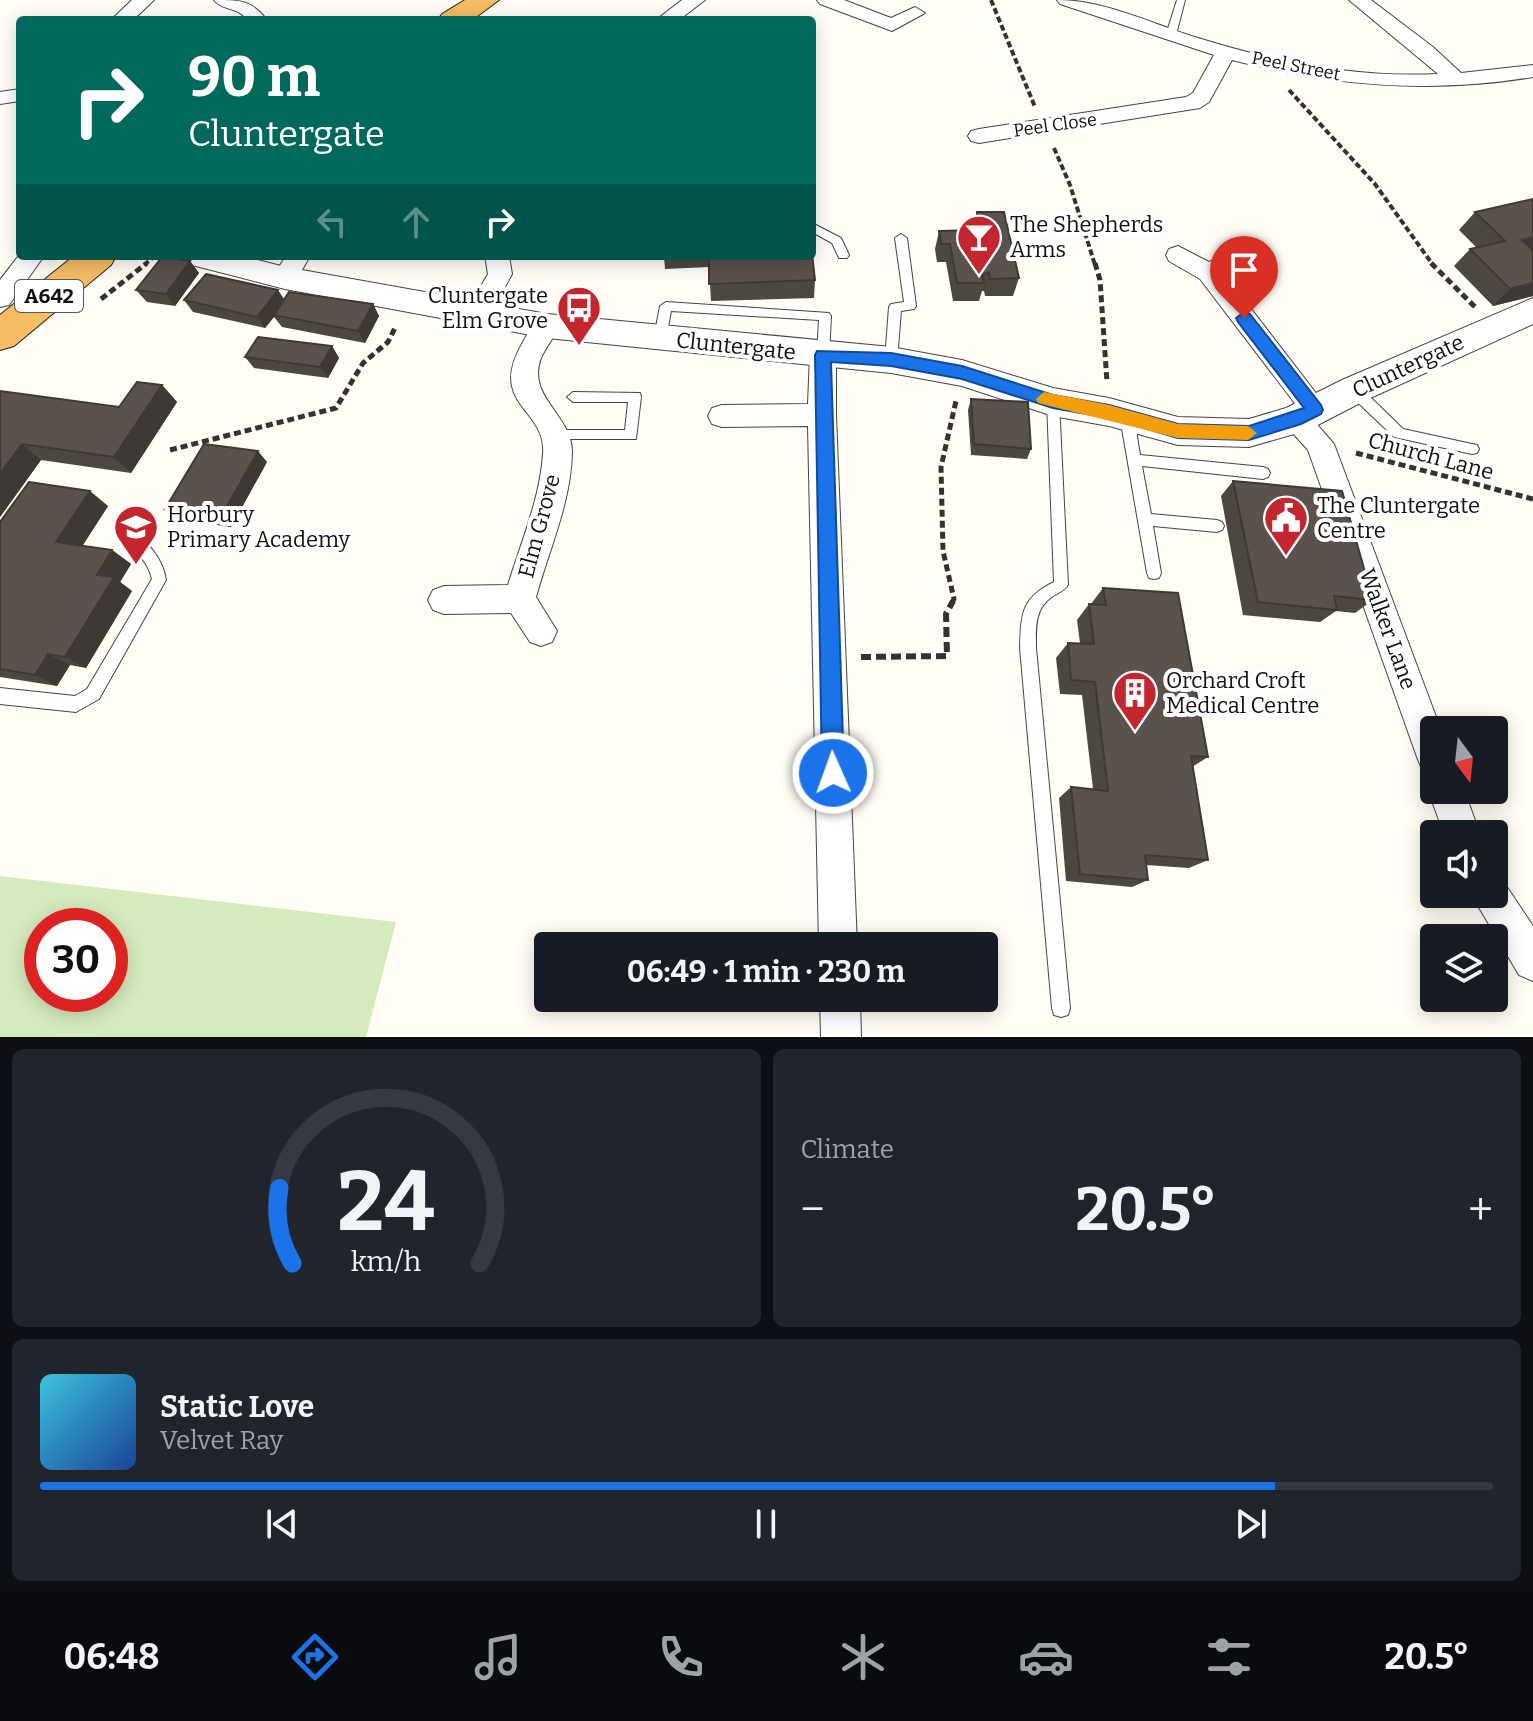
<!DOCTYPE html>
<html lang="en">
<head>
<meta charset="utf-8">
<style>
  body { margin:0; font-family:Bitter,serif; background:#20242c; color:#f1f3f6; height:100vh; display:flex; flex-direction:column; font-size:30px; white-space:nowrap }
  * { box-sizing:border-box; margin:0 }
  p { font-size:26px; color:#9ea1a6 }
  .icon { flex:none; width:44px; height:44px; fill:none; stroke:currentColor; stroke-width:2; stroke-linecap:round; stroke-linejoin:round }
  .map { position:relative; height:1037px; overflow:hidden }
  .details { display:flex; flex-direction:column; gap:12px; padding:12px; background:#0d0f14; flex:1 }
  .details>* { flex:none }
  .hud { position:absolute; left:16px; top:16px; width:800px; height:244px; border-radius:8px; box-shadow:0 4px 20px #0003; background:#00695c; color:#fff; overflow:hidden }
  .needle { width:52px; rotate:165deg }
  .controls { position:absolute; left:1420px; top:716px; display:grid; gap:16px }
  .controls a { display:grid; place-items:center; width:88px; height:88px; border-radius:8px; background:#171b24; box-shadow:0 4px 20px #0003; font-size:40px }
  .speed { position:absolute; left:24px; top:908px; display:flex; gap:16px; font-size:40px; font-weight:700; text-align:center }
  .speed>* { display:grid; place-content:center; width:104px; height:104px; border-radius:50%; background:#171b24; box-shadow:0 4px 20px #0003; line-height:1 }
  .speed .limit { border:12px solid #d22; background:#fff; color:#111 }
  .pin { position:absolute; display:grid; place-items:center; width:68px; height:68px; color:#fff; margin:-82px -34px; border-radius:50% 50% 50% 0; rotate:-45deg; box-shadow:0 0 8px #0007 }
  .pin .icon { rotate:45deg }
  .me { position:absolute; width:88px; margin:-44px; rotate:358deg; stroke-linejoin:round; filter:drop-shadow(0 0 6px #0008) }
  .turn { display:flex; align-items:center; gap:28px; height:168px; padding:0 40px; font-size:36px }
  .turn .icon { width:104px; height:104px; stroke-width:2.5 }
  .turn b { display:block; font-size:56px; line-height:68px }
  .lanes { display:flex; align-items:center; height:76px; padding:0 40px; background:#0003; justify-content:center; gap:40px; direction:ltr }
  .lanes .off { opacity:.35 }
  .big { font-size:60px; font-weight:700; line-height:1.1 }
  .details .card { flex:1; display:flex; flex-direction:column; justify-content:center; gap:12px; min-width:0; padding:0 28px; border-radius:12px; background:#20242c }
  .details .dial { align-items:center; gap:0 }
  .dial svg { height:208px; overflow:visible; fill:none; stroke:#363941; stroke-width:7; stroke-linecap:round; text-anchor:middle }
  .dial text { fill:#f1f3f6; stroke:none }
  .song { display:flex; align-items:center; gap:24px }
  .cover { width:96px; height:96px; border-radius:12px; background:linear-gradient(135deg,hsl(190 70% 55%),hsl(220 70% 35%)) }
  .played { height:8px; border-radius:4px; background:linear-gradient(90deg,#1a73e8 85%,#363941 85%) }
  .keys { display:flex; justify-content:space-around; direction:ltr }
  .heat { display:flex; justify-content:space-between; align-items:center; font-size:44px; direction:ltr }
  .details .tiles { flex:1; display:grid; gap:12px; grid-template-columns:1fr 1fr }
  .card:last-child { grid-column:span 2 }
  .trip { position:absolute; left:534px; top:932px; width:464px; height:80px; border-radius:8px; background:#171b24; box-shadow:0 4px 20px #0003; font-weight:700; line-height:80px; text-align:center }
  .menu { display:flex; height:128px; justify-content:space-around; align-items:center; background:#090b0e; color:#9ea1a6 }
  .menu .icon { width:56px; height:56px }
  .menu .on { color:#1a73e8 }
  .menu b { font-size:36px; color:#f1f3f6 }
  .map>svg:first-child { display:block }
</style>
</head>
<body>
<div class="map">
<svg width="1533" height="1037" viewBox="0 0 1533 1037">
  <rect width="100%" height="100%" fill="#fffdf5"/>
  <!-- green -->
  <path fill="#d5ebbd" fill-rule="evenodd" d="M0,876L396,922L366,1037H0ZM42,926H110V994H42Z"/>
  <g fill="none" stroke-linecap="round" stroke-linejoin="round">
    <!-- service casing -->
    <g stroke="#444" stroke-width="2">
      <path id="service" d="M1177,0H1185L1176,35L1171,38L1166,35Z
        M812,223L841,238L849,255L847,258H839L832,243L812,232Z
        M901,234L907,238L916,306L914,309L901,311L897,360L891,365L885,360L889,307L891,304L904,302L895,238Z
        M666,302L829,313L831,316L829,355L823,360L817,355L819,320L671,311L666,338L664,341H656L654,338L660,306Z
        M1354,385L1359,386L1403,429L1472,444L1477,445L1479,449L1477,453L1472,454L1394,437L1349,394L1348,390Z
        M573,392L640,393L641,397L636,439H549L547,435L554,430H625L628,402H573L567,397Z
        M1053,397L1059,402L1068,585C1064,591 1060,592 1053,596C1034,609 1036,627 1036,648L1070,1008L1068,1015L1061,1017L1054,1015L1052,1008L1020,648C1021,614 1021,598 1054,582L1047,402Z
        M1127,412L1134,417L1140,455L1263,467L1268,469L1270,473L1268,477L1263,479L1142,466L1151,514L1217,520L1222,522L1224,526L1222,530L1217,532L1153,526L1161,573L1159,578L1154,579L1149,578L1147,573L1120,417Z
        M125,528C145,537 163,558 166,580L99,699L76,712L0,704V688L75,696L87,689L152,579C148,561 134,549 120,538L118,534L120,530Z"/>
    </g>
    <!-- minor casing -->
    <g stroke="#444" stroke-width="2">
      <path id="minor" d="M132,0H154L133,20H111Z
        M214,0C241,0 251,0 267,20H247C239,7 223,11 214,0Z
        M682,0H705L679,20H656Z
        M817,0H844L891,18L915,7L925,13L892,31L820,4Z
        M1057,0C1105,0 1152,24 1198,38C1275,62 1356,78 1438,74L1349,0H1371L1433,47L1461,73L1533,65V77C1430,94 1333,86 1232,60L1209,102L1200,108L979,143L971,141L968,136L971,131L979,129L1186,97L1193,93L1214,55L1060,4Z
        M20,89V101L0,104V92Z
        M1178,246L1209,262C1227,252 1252,247 1272,253L1275,259L1272,265L1234,270L1225,275L1329,410L1325,418L1314,421L1334,444L1441,730H1434V774L1422,769L1417,757L1308,450L1281,420L1285,412L1300,410L1200,279L1169,261L1166,255L1169,249Z
        M20,254L44,256L9,305L0,307V280Z
        M286,256H310L294,284L285,287L276,284L272,278Z
        M485,256H509L512,274L488,319L479,321L470,319L466,312L488,274Z
        M547,316L556,319L560,326C554,337 546,347 541,358C526,398 573,415 572,453C571,502 549,550 536,597L557,631L552,642L541,646L530,642L511,613L444,614L433,610L428,600L433,590L444,586L508,585C521,542 540,499 543,454C547,408 486,405 523,342C529,331 535,320 547,316Z
        M823,345L832,348L836,355V415L857,946H819L808,426L722,427L712,424L708,416L712,408L722,405L808,404L810,355L814,348Z
        M1433,777L1434,790H1464L1480,834H1444L1428,790Z
        M1494,877L1503,881L1533,926V981L1519,975L1471,894H1494Z
        M820,998H860L861,1037H821Z"/>
    </g>
    <!-- tertiary casing -->
    <g stroke="#444" stroke-width="2">
      <path id="tertiary" d="M183,256H242L285,267L547,314L891,347L962,360L1053,388L1109,398L1178,417L1249,419L1286,408L1342,380L1533,298V324L1366,400L1308,430L1249,447L1178,445L1109,426L1053,416L962,386L891,373L547,338L285,289L188,264Z"/>
    </g>
    <!-- trunk casing -->
    <g stroke="#222" stroke-width="2">
      <path id="trunk" d="M465,0H499L472,20H438L442,14Z
        M74,256H116L111,265L14,346L0,350V315Z"/>
    </g>
    <!-- path-far2 -->
    <path stroke="#333" stroke-width="4" stroke-dasharray="6 3" stroke-linecap="butt" d="M991,0L1035,107
      M1289,90L1375,184L1433,265
      M1054,148L1070,185L1095,265
      M144,265L155,256"/>
    <!-- path-far1 -->
    <path stroke="#333" stroke-width="5" stroke-dasharray="7 4" stroke-linecap="butt" d="M1095,263L1100,280L1107,382
      M1431,263L1475,307
      M101,299L147,263
      M170,450L336,408L363,363L388,342L396,326
      M1356,453L1533,499
      M952,603L954,599L943,551L941,467L956,401"/>
    <!-- path -->
    <path stroke="#333" stroke-width="6" stroke-dasharray="10 5" stroke-linecap="butt" d="M861,657L947,656L946,614L953,601"/>
    <!-- service -->
    <use href="#service" fill="#fff" fill-rule="evenodd"/>
    <!-- minor -->
    <use href="#minor" fill="#fff" fill-rule="evenodd"/>
    <!-- tertiary -->
    <use href="#tertiary" fill="#fff" fill-rule="evenodd"/>
    <!-- trunk -->
    <use href="#trunk" fill="#f7bc64" fill-rule="evenodd"/>
  </g>
  <!-- wall -->
  <path fill="#4d4742" d="M1533,199V296L1493,306L1454,266L1470,249L1476,247L1459,230L1475,212Z
    M977,212L1019,278L1013,296H985L984,291H982L979,301H953L946,262H937L935,249L939,231L972,230Z
    M664,256H812L815,280L814,298L711,301L709,267L665,269Z
    M190,261L199,273L175,306L147,302L136,290Z
    M284,299L373,304L379,316L365,343L282,327L274,317L265,328L193,312L184,300Z
    M332,346L339,358L328,378L254,368L245,357Z
    M162,385L177,402L131,473L41,460L0,517V391L119,407Z
    M971,399L1031,449L1027,459L971,455L968,410Z
    M267,462L231,527L176,519L165,509Z
    M1233,481L1373,600L1355,613L1336,611L1320,622L1243,615L1221,496Z
    M108,506L82,546L112,550L131,564L120,582L132,591L86,668L70,665L57,686L0,677V522Z
    M1103,588L1208,757L1192,767L1208,860L1189,868L1146,865L1148,880L1132,887L1066,881L1059,798L1071,787L1093,789L1082,695L1060,694L1056,658L1068,643H1080L1077,620L1089,604H1091Z"/>
  <!-- shaded-wall -->
  <path fill="#3f3936" d="M1533,237V251L1522,240Z
    M190,261L199,273L175,306L166,294Z
    M1533,283V296L1493,306L1510,289Z
    M278,290L286,302L265,328L257,317Z
    M373,304L379,316L365,343L358,331Z
    M332,346L339,358L328,378L320,367Z
    M162,385L177,402L131,473L114,457Z
    M22,444L41,460L0,517V474Z
    M258,451L267,462L231,527L221,517Z
    M90,491L108,506L76,556L56,542Z
    M112,550L131,564L120,582L132,591L86,668L65,657L97,575Z
    M48,654L70,665L57,686L35,675Z"/>
  <!-- building -->
  <path fill="#5a524d" stroke="#3f3936" stroke-width="2" d="M1533,199V237L1522,240L1533,250V283L1510,289L1470,249L1505,241L1475,212Z
    M977,212H1004L1019,278L990,279L989,273L982,274L984,283H957L950,244H941L939,231L980,230Z
    M812,254L815,280L709,284V256H812Z
    M162,257L190,261L166,294L136,290Z
    M206,274L278,290L257,317L184,300Z
    M289,292L373,304L358,331L274,315Z
    M258,337L332,346L320,367L245,357Z
    M137,382L162,385L114,457L22,444L0,474V391L119,407Z
    M971,399L1028,402L1031,449L974,444Z
    M204,444L258,451L221,517L165,509Z
    M1233,481L1342,491L1373,600L1334,596L1337,610L1258,602Z
    M29,482L90,491L56,542L112,550L97,575L114,577L65,657L48,654L35,675L0,669V522Z
    M1103,588L1178,593L1208,757L1191,756L1208,860L1145,855L1148,880L1080,874L1071,787L1108,791L1095,682L1071,680L1068,643L1094,644L1089,604L1106,605Z"/>
  <!-- route -->
  <path fill="#1a73e8" stroke="#114b97" stroke-width="2" d="M1244,312L1250,314L1321,405L1323,410L1321,414L1301,424L1249,440L1178,438L1109,418L1053,408L962,379L891,366L831,362L844,773L841,780L833,783L825,780L822,773L815,355L817,351L891,353L962,366L1053,395L1109,405L1178,424L1249,426L1304,408L1238,322L1236,318Z"/>
  <!-- slow -->
  <path fill="#f59e0b" d="M1044,392L1109,405L1178,424L1248,426L1257,433L1248,440L1178,438L1038,403L1036,399Z"/>
  <!-- icons -->
  <defs>
    <g id="bar-pin" transform="scale(2.3)"><path d="M0 17L-7.5 6A9.5 9.5 0 1 1 7.5 6Z" fill="#c4262e" stroke="#fff"/><path d="M-6-5H6L.8 .8V4.5H3.5V6h-7V4.5H-.8V.8Z" fill="#fff"/></g>
    <g id="bus-pin" transform="scale(2.3)"><path d="M0 17L-7.5 6A9.5 9.5 0 1 1 7.5 6Z" fill="#c4262e" stroke="#fff"/><path d="M-5-6H5V4H4V6H2V4H-2V6H-4V4H-5ZM-3.5-4V0h7V-4ZM-3.5 1.2v1.5H-2V1.2ZM2 1.2v1.5H3.5V1.2Z" fill="#fff"/></g>
    <g id="civic-pin" transform="scale(2.3)"><path d="M0 17L-7.5 6A9.5 9.5 0 1 1 7.5 6Z" fill="#c4262e" stroke="#fff"/><path d="M-.6-6.5H3V-4.5H.6V-3L4-1V1h2V6H-6V1h2V-1L-.6-3ZM-1.2 2.5V6h2.4V2.5Z" fill="#fff"/></g>
    <g id="school-pin" transform="scale(2.3)"><path d="M0 17L-7.5 6A9.5 9.5 0 1 1 7.5 6Z" fill="#c4262e" stroke="#fff"/><path d="M0-5L7-2L0 1L-7-2ZM-4 1L0 2.5L4 1V4Q0 6-4 4Z" fill="#fff"/></g>
    <g id="building-pin" transform="scale(2.3)"><path d="M0 17L-7.5 6A9.5 9.5 0 1 1 7.5 6Z" fill="#c4262e" stroke="#fff"/><path d="M-4-6H4V6H1V3H-1V6H-4ZM-2.5-4.3h1.7v1.8h-1.7ZM.8-4.3h1.7v1.8H.8ZM-2.5-1h1.7V.8h-1.7ZM.8-1h1.7V.8H.8Z" fill="#fff"/></g>
  </defs>
  <g fill-rule="evenodd">
    <use href="#bar-pin" x="979" y="237"/>
    <use href="#bus-pin" x="579" y="308"/>
    <use href="#civic-pin" x="1286" y="518"/>
    <use href="#school-pin" x="136" y="527"/>
    <use href="#building-pin" x="1135" y="693"/>
  </g>
  <g text-anchor="middle" dominant-baseline="central" stroke-width="8" stroke-linejoin="round" paint-order="stroke">
    <!-- far-street labels -->
    <g font-size="18" fill="#111" stroke="#fff">
      <text transform="translate(1296 66) rotate(11)">Peel Street</text>
      <text transform="translate(1055 125) rotate(-8)">Peel Close</text>
    </g>
    <!-- shield labels -->
    <rect fill="#fff" stroke="#585858" stroke-width="2" x="15" y="280" width="68" height="32" rx="6"/>
    <g font-size="20" font-weight="bold" fill="#111">
      <text x="49" y="296">A642</text>
    </g>
    <!-- poi labels -->
    <g font-size="22" fill="#111" stroke="#fff" text-anchor="start">
      <text x="1010" y="224">The Shepherds<tspan x="1010" dy="25">Arms</tspan></text>
      <text x="548" y="295" text-anchor="end">Cluntergate<tspan x="548" dy="25">Elm Grove</tspan></text>
      <text x="1317" y="505">The Cluntergate<tspan x="1317" dy="25">Centre</tspan></text>
      <text x="167" y="514">Horbury<tspan x="167" dy="25">Primary Academy</tspan></text>
      <text x="1166" y="680">Orchard Croft<tspan x="1166" dy="25">Medical Centre</tspan></text>
    </g>
    <!-- street labels -->
    <g font-size="22" fill="#111" stroke="#fff">
      <text transform="translate(736 346) rotate(6)">Cluntergate</text>
      <text transform="translate(1408 366) rotate(-25)">Cluntergate</text>
      <text transform="translate(1431 456) rotate(15)">Church Lane</text>
      <text transform="translate(539 526) rotate(-75)">Elm Grove</text>
      <text transform="translate(1388 629) rotate(70)">Walker Lane</text>
    </g>
  </g>
</svg>
<div class="controls">
<a><svg class="needle" viewBox="-14 -14 28 28"><path d="M0-13l5 13h-10z" fill="#e53935"/><path d="M0 13l5-13h-10z" fill="#9ea1a6"/></svg></a>
<a><svg class="icon" aria-label="sound" viewBox="0 0 24 24"><path d="M4 9h4l5-4v14l-5-4H4zM17 9q2 3 0 6"/></svg></a>
<a><svg class="icon" aria-label="layers" viewBox="0 0 24 24"><path d="M12 4l9 5-9 5-9-5zM3 14l9 5 9-5"/></svg></a>
</div>
<div class="speed"><div class="limit">30</div></div>
<div class="pin" style="left:1244px;top:318px;background:#d93025"><svg class="icon" aria-label="arrive" viewBox="0 0 24 24"><path d="M6 21V4h12l-3 4 3 4H6"/></svg></div>
<svg class="me" style="left:833px;top:773px" viewBox="-20 -20 40 40"><circle r="17" fill="#1a73e8" stroke="#fff" stroke-width="3"/><path d="M0-11L8 9 0 5-8 9z" fill="#fff"/></svg>
<div class="trip">06:49 · 1 min · 230 m</div>
<div class="hud">
<div class="turn"><svg class="icon" aria-label="right" viewBox="0 0 24 24"><path d="M7 20v-9h11M14 6l5 5-5 5"/></svg><div><b>90 m</b>Cluntergate</div></div>
<div class="lanes"><svg class="icon off" aria-label="left" viewBox="0 0 24 24"><path d="M17 20v-9H6M10 6l-5 5 5 5"/></svg><svg class="icon off" aria-label="ahead" viewBox="0 0 24 24"><path d="M12 20V5M6 11l6-6 6 6"/></svg><svg class="icon" aria-label="right" viewBox="0 0 24 24"><path d="M7 20v-9h11M14 6l5 5-5 5"/></svg></div>
</div>
</div>
<section class="details">
<div class="tiles">
<div class="card dial"><svg viewBox="0 0 100 80">
<path d="M14 69A42 42 0 1 1 86 69"/>
<path d="M14 69A42 42 0 0 1 9 40" stroke="#1a73e8"/>
<text x="50" y="56" font-size="32" font-weight="700">24</text>
<text x="50" y="72" font-size="11">km/h</text>
</svg></div>
<div class="card"><p>Climate</p>
<div class="heat"><a>−</a><b class="big">20.5°</b><a>+</a></div>
</div>
<div class="card">
<div class="song"><i class="cover"></i><div><b>Static Love</b><p>Velvet Ray</p></div></div>
<div class="played"></div>
<div class="keys"><svg class="icon" aria-label="previous" viewBox="0 0 24 24"><path d="M18 5L8 12l10 7zM5 5v14"/></svg><svg class="icon" aria-label="pause" viewBox="0 0 24 24"><path d="M8 5v14M16 5v14"/></svg><svg class="icon" aria-label="next" viewBox="0 0 24 24"><path d="M6 5l10 7-10 7zM19 5v14"/></svg></div>
</div>
</div>
</section>
<nav class="menu">
<b>06:48</b>
<svg class="icon on" aria-label="directions" viewBox="0 0 24 24"><path d="M12 3l9 9-9 9-9-9zM9 14v-3h6M13 9l2 2-2 2"/></svg>
<svg class="icon" aria-label="music" viewBox="0 0 24 24"><path d="M9 18V5l10-2v13"/><circle cx="6" cy="18" r="3"/><circle cx="16" cy="16" r="3"/></svg>
<svg class="icon" aria-label="phone" viewBox="0 0 24 24"><path d="M5 4h4l2 5-3 2q2 4 5 5l2-3 5 2v4C11 20 4 13 5 4z"/></svg>
<svg class="icon" aria-label="climate" viewBox="0 0 24 24"><path d="M12 3v18M4 7l16 10M4 17L20 7"/></svg>
<svg class="icon" aria-label="car" viewBox="0 0 24 24"><path d="M5 17H2v-5l4-1 3-4h7l3 4 3 1v5h-3M9 17h6M6 11h13"/><circle cx="7" cy="17" r="2"/><circle cx="17" cy="17" r="2"/></svg>
<svg class="icon" aria-label="filters" viewBox="0 0 24 24"><path d="M4 7h16M4 17h16"/><circle cx="9" cy="7" r="2"/><circle cx="15" cy="17" r="2"/></svg>
<b>20.5°</b>
</nav>
</body>
</html>
